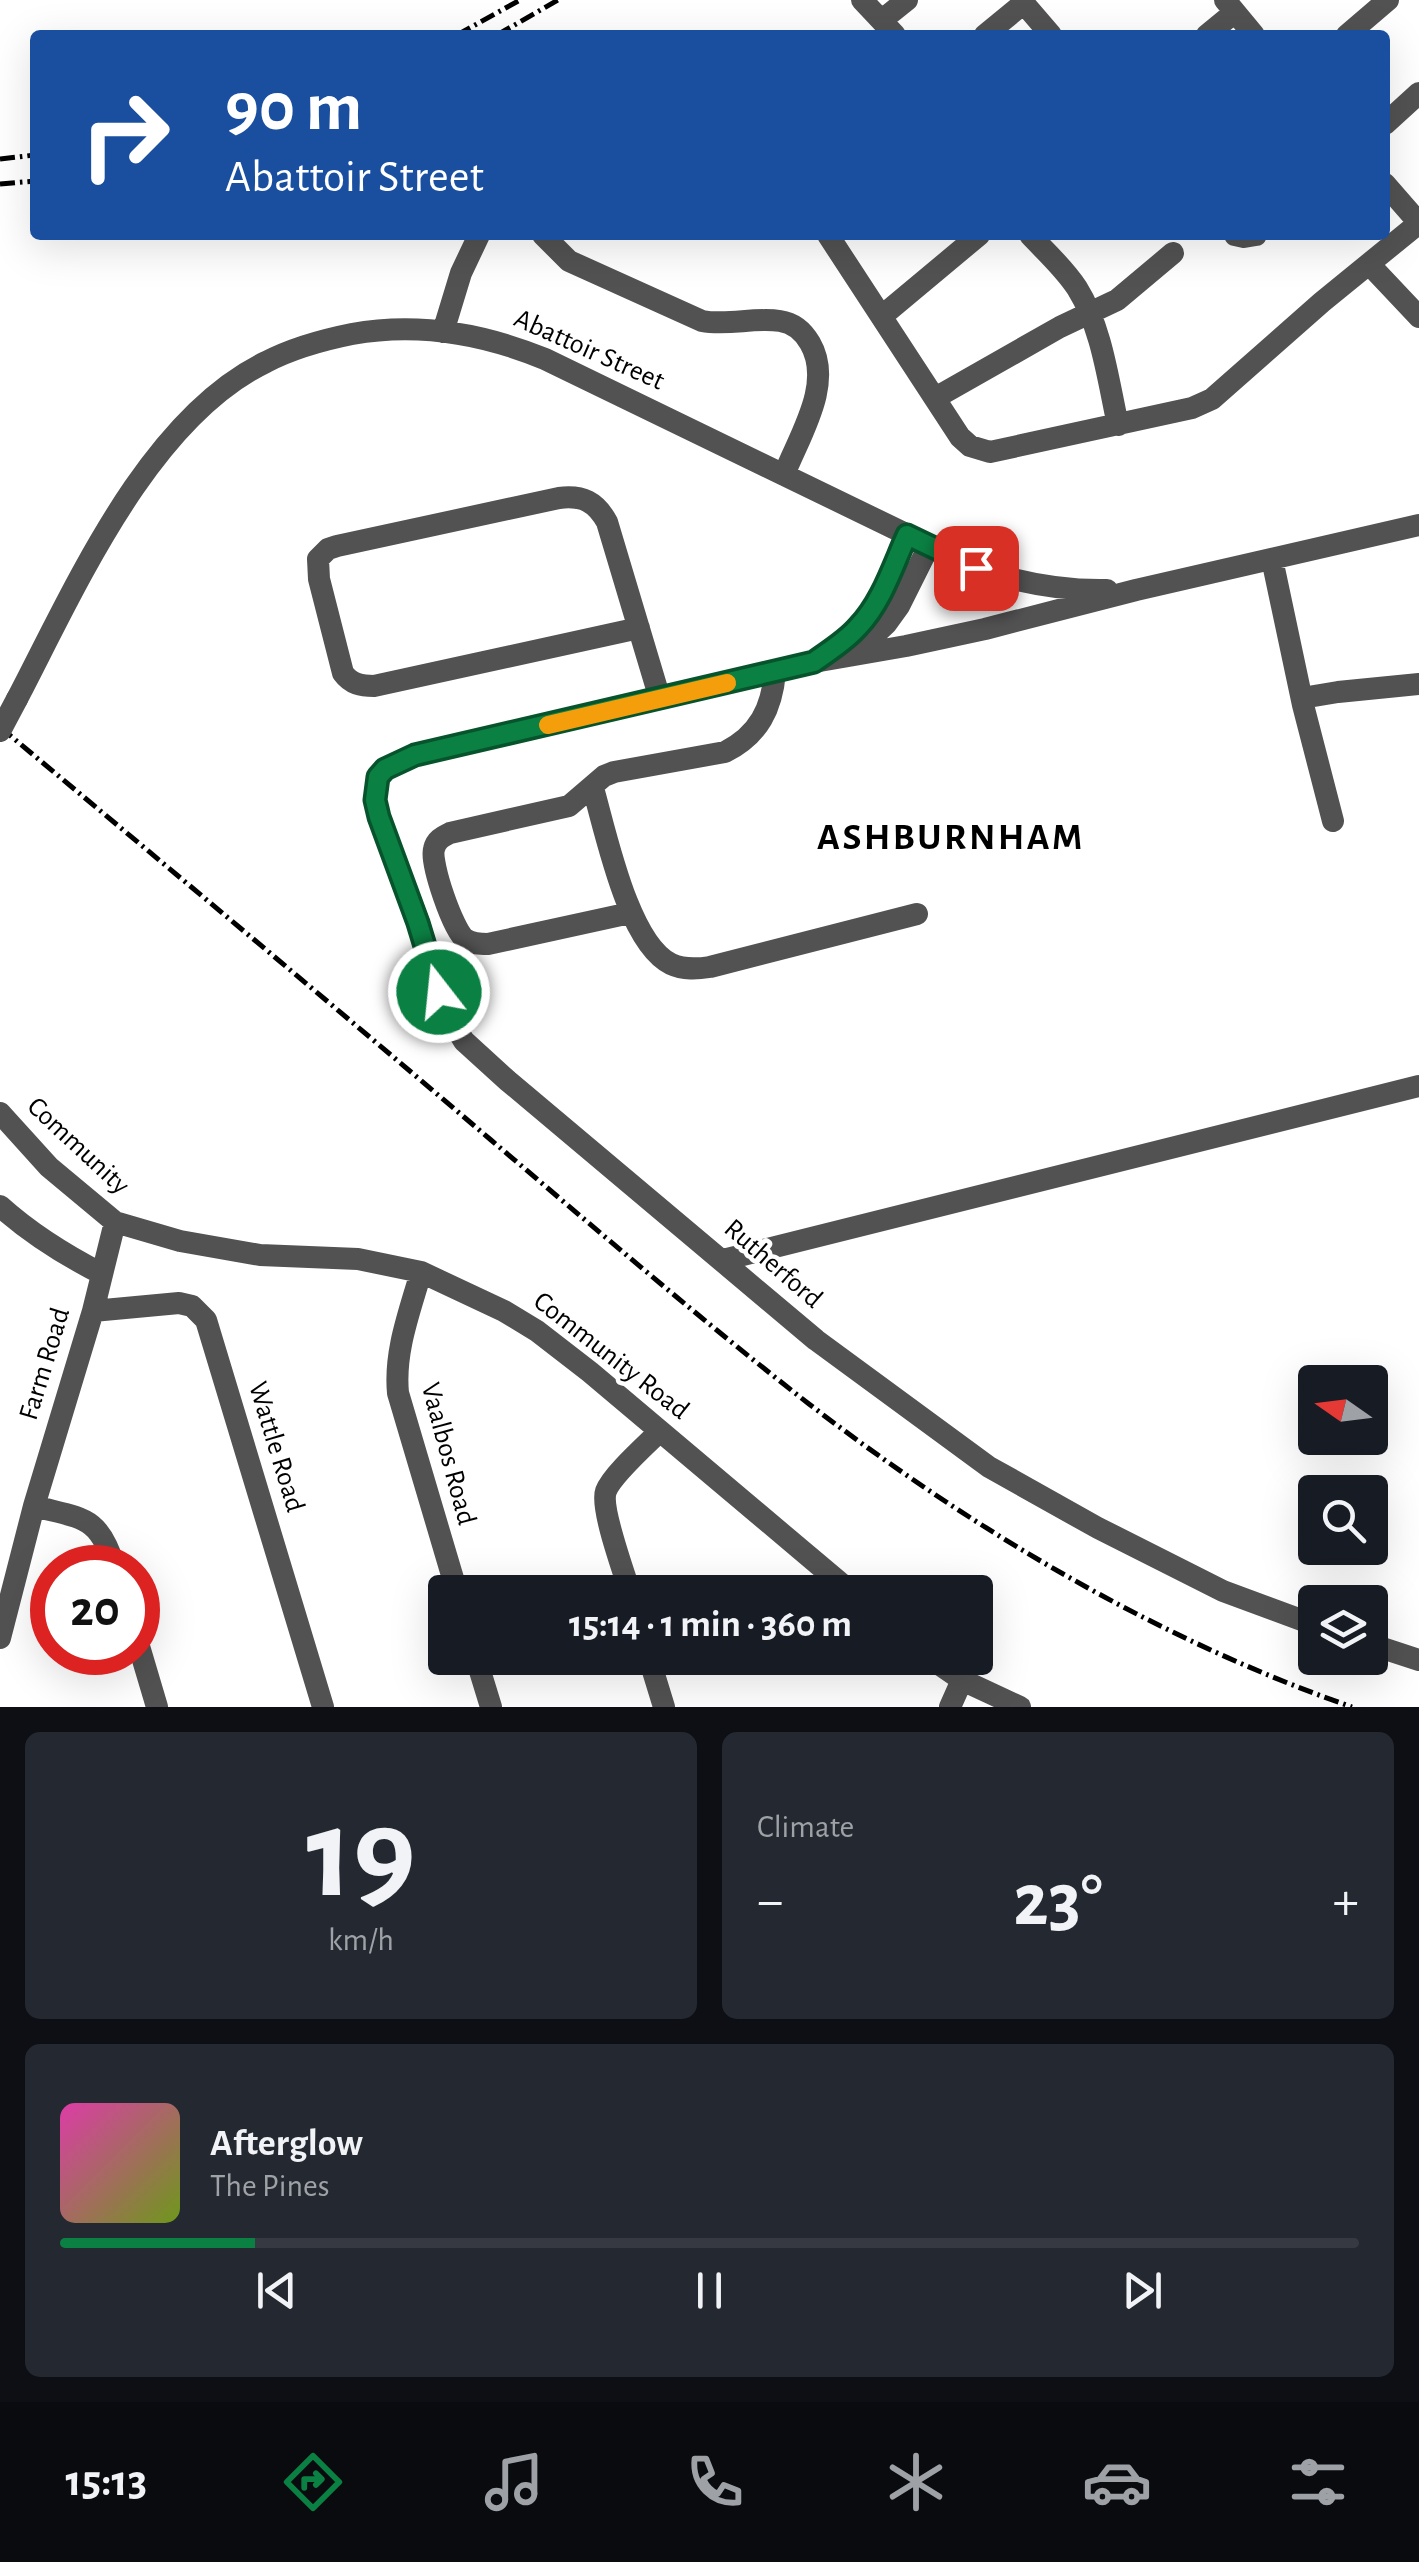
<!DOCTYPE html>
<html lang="en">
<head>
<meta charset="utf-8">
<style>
  body { margin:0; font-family:"Alegreya Sans",sans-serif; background:#242831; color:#f1f3f6; height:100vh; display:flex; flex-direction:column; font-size:38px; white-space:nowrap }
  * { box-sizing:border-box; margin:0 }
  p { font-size:32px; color:#9ea1a6 }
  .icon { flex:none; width:55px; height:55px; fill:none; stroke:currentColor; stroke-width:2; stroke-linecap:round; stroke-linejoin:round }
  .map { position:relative; height:1707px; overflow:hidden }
  .drawer { display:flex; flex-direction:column; gap:25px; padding:25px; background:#0d0f14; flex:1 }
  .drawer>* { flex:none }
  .guide { position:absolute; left:30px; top:30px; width:1360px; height:210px; border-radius:10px; box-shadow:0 10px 40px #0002; background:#1a4fa0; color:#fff; overflow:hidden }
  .needle { width:65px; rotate:284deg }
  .buttons { position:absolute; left:1298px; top:1365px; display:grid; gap:20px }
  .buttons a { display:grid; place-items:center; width:90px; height:90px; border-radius:10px; background:#171b24; box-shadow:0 10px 40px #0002; font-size:50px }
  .speed { position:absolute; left:30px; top:1545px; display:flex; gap:20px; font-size:50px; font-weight:700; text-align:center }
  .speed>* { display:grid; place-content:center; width:130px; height:130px; border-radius:50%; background:#171b24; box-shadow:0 10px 40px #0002; line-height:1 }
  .speed .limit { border:15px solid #d22; background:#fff; color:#111 }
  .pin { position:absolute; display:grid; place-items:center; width:85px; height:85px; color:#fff; margin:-42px; border-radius:20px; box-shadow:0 5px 15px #0006 }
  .me { position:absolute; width:110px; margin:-55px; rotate:344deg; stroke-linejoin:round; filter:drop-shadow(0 0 8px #0008) }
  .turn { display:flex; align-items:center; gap:35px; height:210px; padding:0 30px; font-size:45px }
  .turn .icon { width:130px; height:130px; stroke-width:2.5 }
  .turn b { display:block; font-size:70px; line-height:85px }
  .big { font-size:75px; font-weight:700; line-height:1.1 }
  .drawer .tile { flex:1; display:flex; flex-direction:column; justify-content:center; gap:15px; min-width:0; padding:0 35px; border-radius:15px; background:#242831 }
  .drawer .dial { align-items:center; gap:0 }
  .dial b { font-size:130px; line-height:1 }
  .song { display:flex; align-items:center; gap:30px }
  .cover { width:120px; height:120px; border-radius:15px; background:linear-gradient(135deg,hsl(320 70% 55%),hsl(80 70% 35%)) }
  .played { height:10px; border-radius:5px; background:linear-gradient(90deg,#0b8043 15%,#363941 15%) }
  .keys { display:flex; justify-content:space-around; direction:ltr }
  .heat { display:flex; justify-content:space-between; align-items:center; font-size:55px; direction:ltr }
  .drawer .tiles { flex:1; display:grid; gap:25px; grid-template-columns:1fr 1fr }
  .tile:last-child { grid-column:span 2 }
  .trip { position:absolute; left:428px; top:1575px; width:565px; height:100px; border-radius:10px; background:#171b24; box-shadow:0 10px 40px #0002; font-weight:700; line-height:100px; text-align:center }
  .menu { display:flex; height:160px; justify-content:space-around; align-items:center; background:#090b0e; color:#9ea1a6 }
  .menu .icon { width:70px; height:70px }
  .menu .on { color:#0b8043 }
  .menu b { font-size:45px; color:#f1f3f6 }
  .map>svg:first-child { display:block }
</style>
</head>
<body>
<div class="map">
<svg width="1419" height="1707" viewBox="0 0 1419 1707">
  <rect width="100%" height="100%" fill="#fff"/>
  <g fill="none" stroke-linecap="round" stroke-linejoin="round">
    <!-- minor -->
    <path stroke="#525252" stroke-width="22" d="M862,0L895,35
      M1021,0L1051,35
      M1225,0L1254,35
      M882,20L907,0
      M985,35L1024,3
      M1207,35L1235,12
      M1347,35L1388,0
      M1385,124L1419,93
      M1385,184L1419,223
      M543,235L569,261L702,321C728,326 754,317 780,321C794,323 803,331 810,343C834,384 799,436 784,475
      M828,235L960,437L970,446L990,452L1192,408L1212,399L1322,302L1419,223
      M1030,235C1046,252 1064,268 1077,288C1102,328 1108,380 1118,425
      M1235,235L1244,237L1256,235
      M1369,264L1419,317
      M882,316L979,235
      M443,332L461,273L479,235
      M935,398L1060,327L1117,300L1173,253
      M1272,559L1303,705L1333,821
      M639,628L374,686C361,686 351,684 343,673L319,579L318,559L328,549L337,546L559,498C583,495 596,502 607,522L660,699
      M853,655L886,624L899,606L929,546
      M817,660C832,649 850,638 862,623C883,599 894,565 907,535
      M1302,698L1338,692L1419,684
      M17,699C75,588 148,419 266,362C293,348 322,340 352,334C418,322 484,334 545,359L976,568C1019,583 1060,591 1107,590
      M593,788C606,833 628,943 671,964C684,970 697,969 710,967L917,914
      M630,913L488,944C480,944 472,944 465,939C453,930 430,863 434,849C436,840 442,837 450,833L569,806L604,776L614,772L725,752C759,735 772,708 775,672
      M0,1113L49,1167L115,1222L180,1241L260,1255L358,1259L421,1272L504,1311L537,1331L590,1372L851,1592
      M0,1206C31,1234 65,1255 102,1274
      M723,1260L1419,1086
      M421,1272C410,1311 394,1351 398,1393L457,1592
      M93,1311L179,1303L192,1306L206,1320L323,1707
      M34,1506C83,1519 99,1515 115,1568
      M630,1592C624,1573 600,1507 606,1491C612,1475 646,1445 660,1431
      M1315,1625L1223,1591L1098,1528L989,1467L816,1340L508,1081L464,1041L445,1010L419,923L379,817L375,800L378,777L385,769L415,755L814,662L906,646L985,629L1136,590L1419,525
      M0,1638L34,1506L93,1311L115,1222
      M138,1643L157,1707
      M1370,1644L1419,1660
      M476,1658L491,1707
      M649,1658L664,1707
      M930,1658L962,1680L1020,1707
      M950,1707L962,1680"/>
    <!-- rail -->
    <path stroke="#000" stroke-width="5" stroke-dasharray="15 5 2.5 5" stroke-linecap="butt" d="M457,35L520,0
      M497,35L558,0
      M0,159L35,155
      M0,184L35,181
      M0,727C164,864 328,1001 491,1140C596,1229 700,1319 809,1404C973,1530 1157,1639 1352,1707"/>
    <!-- minor-bridge -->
    <path stroke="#525252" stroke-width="22" d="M0,731L17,699"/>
  </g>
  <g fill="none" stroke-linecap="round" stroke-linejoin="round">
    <!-- route casing -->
    <g stroke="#07532c" stroke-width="25">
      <path id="route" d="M439,992L418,923L379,817L375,800L378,777L385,769L415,755L814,662C829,651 846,641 858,627C882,602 893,566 907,535L976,568"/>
    </g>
    <!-- route -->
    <use href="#route" stroke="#0b8043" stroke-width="18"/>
    <!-- slow -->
    <path stroke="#f59e0b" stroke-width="18" d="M548,725L727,683"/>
  </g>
  <g text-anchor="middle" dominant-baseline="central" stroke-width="9" stroke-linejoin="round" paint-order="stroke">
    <!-- street labels -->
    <g font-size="28" fill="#000" stroke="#fff">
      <text transform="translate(589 350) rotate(24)">Abattoir Street</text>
      <text transform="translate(78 1146) rotate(43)">Community</text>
      <text transform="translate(773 1264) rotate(41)">Rutherford</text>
      <text transform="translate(611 1356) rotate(38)">Community Road</text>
      <text transform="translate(45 1364) rotate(-73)">Farm Road</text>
      <text transform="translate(276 1447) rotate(73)">Wattle Road</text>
      <text transform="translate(448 1454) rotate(75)">Vaalbos Road</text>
    </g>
    <!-- district labels -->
    <g font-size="38" font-weight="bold" letter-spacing="2.5" fill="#000" stroke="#fff">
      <text x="951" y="838">ASHBURNHAM</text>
    </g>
  </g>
</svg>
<div class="buttons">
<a><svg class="needle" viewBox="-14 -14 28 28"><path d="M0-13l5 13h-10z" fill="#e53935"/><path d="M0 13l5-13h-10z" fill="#9ea1a6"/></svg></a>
<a><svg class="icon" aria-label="search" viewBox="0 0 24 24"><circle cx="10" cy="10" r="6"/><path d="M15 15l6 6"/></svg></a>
<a><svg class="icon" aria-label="layers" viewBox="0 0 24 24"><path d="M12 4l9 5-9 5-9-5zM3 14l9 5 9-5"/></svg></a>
</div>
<div class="speed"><div class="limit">20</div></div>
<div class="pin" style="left:976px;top:568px;background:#d93025"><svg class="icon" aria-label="arrive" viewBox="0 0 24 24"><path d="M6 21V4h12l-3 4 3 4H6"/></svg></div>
<svg class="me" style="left:439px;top:992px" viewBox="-20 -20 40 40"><circle r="17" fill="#0b8043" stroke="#fff" stroke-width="3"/><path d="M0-11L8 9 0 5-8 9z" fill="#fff"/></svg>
<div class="trip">15:14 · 1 min · 360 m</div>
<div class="guide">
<div class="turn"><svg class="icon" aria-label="right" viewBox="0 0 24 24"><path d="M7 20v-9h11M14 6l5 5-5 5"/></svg><div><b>90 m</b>Abattoir Street</div></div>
</div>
</div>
<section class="drawer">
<div class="tiles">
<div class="tile dial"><b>19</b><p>km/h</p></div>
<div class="tile"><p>Climate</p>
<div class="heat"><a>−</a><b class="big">23°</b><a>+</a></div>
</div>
<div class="tile">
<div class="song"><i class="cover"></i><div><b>Afterglow</b><p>The Pines</p></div></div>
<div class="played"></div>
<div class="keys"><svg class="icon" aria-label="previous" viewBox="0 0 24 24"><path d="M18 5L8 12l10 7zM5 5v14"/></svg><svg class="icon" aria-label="pause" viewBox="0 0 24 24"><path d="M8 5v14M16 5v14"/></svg><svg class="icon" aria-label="next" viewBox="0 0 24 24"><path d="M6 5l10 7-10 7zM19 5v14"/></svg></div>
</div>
</div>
</section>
<nav class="menu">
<b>15:13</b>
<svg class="icon on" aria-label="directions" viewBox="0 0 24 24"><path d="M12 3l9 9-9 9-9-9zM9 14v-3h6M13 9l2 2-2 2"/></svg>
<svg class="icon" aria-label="music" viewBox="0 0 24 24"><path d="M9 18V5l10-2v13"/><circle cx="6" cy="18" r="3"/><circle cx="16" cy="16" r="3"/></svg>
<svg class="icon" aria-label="phone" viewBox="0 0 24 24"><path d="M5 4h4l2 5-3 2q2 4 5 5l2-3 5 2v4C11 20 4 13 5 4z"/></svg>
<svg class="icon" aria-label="climate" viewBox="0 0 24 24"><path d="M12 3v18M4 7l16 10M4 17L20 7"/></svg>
<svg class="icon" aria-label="car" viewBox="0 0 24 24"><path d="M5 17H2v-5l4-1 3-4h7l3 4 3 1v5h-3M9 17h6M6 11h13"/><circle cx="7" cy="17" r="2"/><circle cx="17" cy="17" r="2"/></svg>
<svg class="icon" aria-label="filters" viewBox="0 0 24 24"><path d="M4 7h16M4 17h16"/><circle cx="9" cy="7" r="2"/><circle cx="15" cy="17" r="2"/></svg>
</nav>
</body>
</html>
